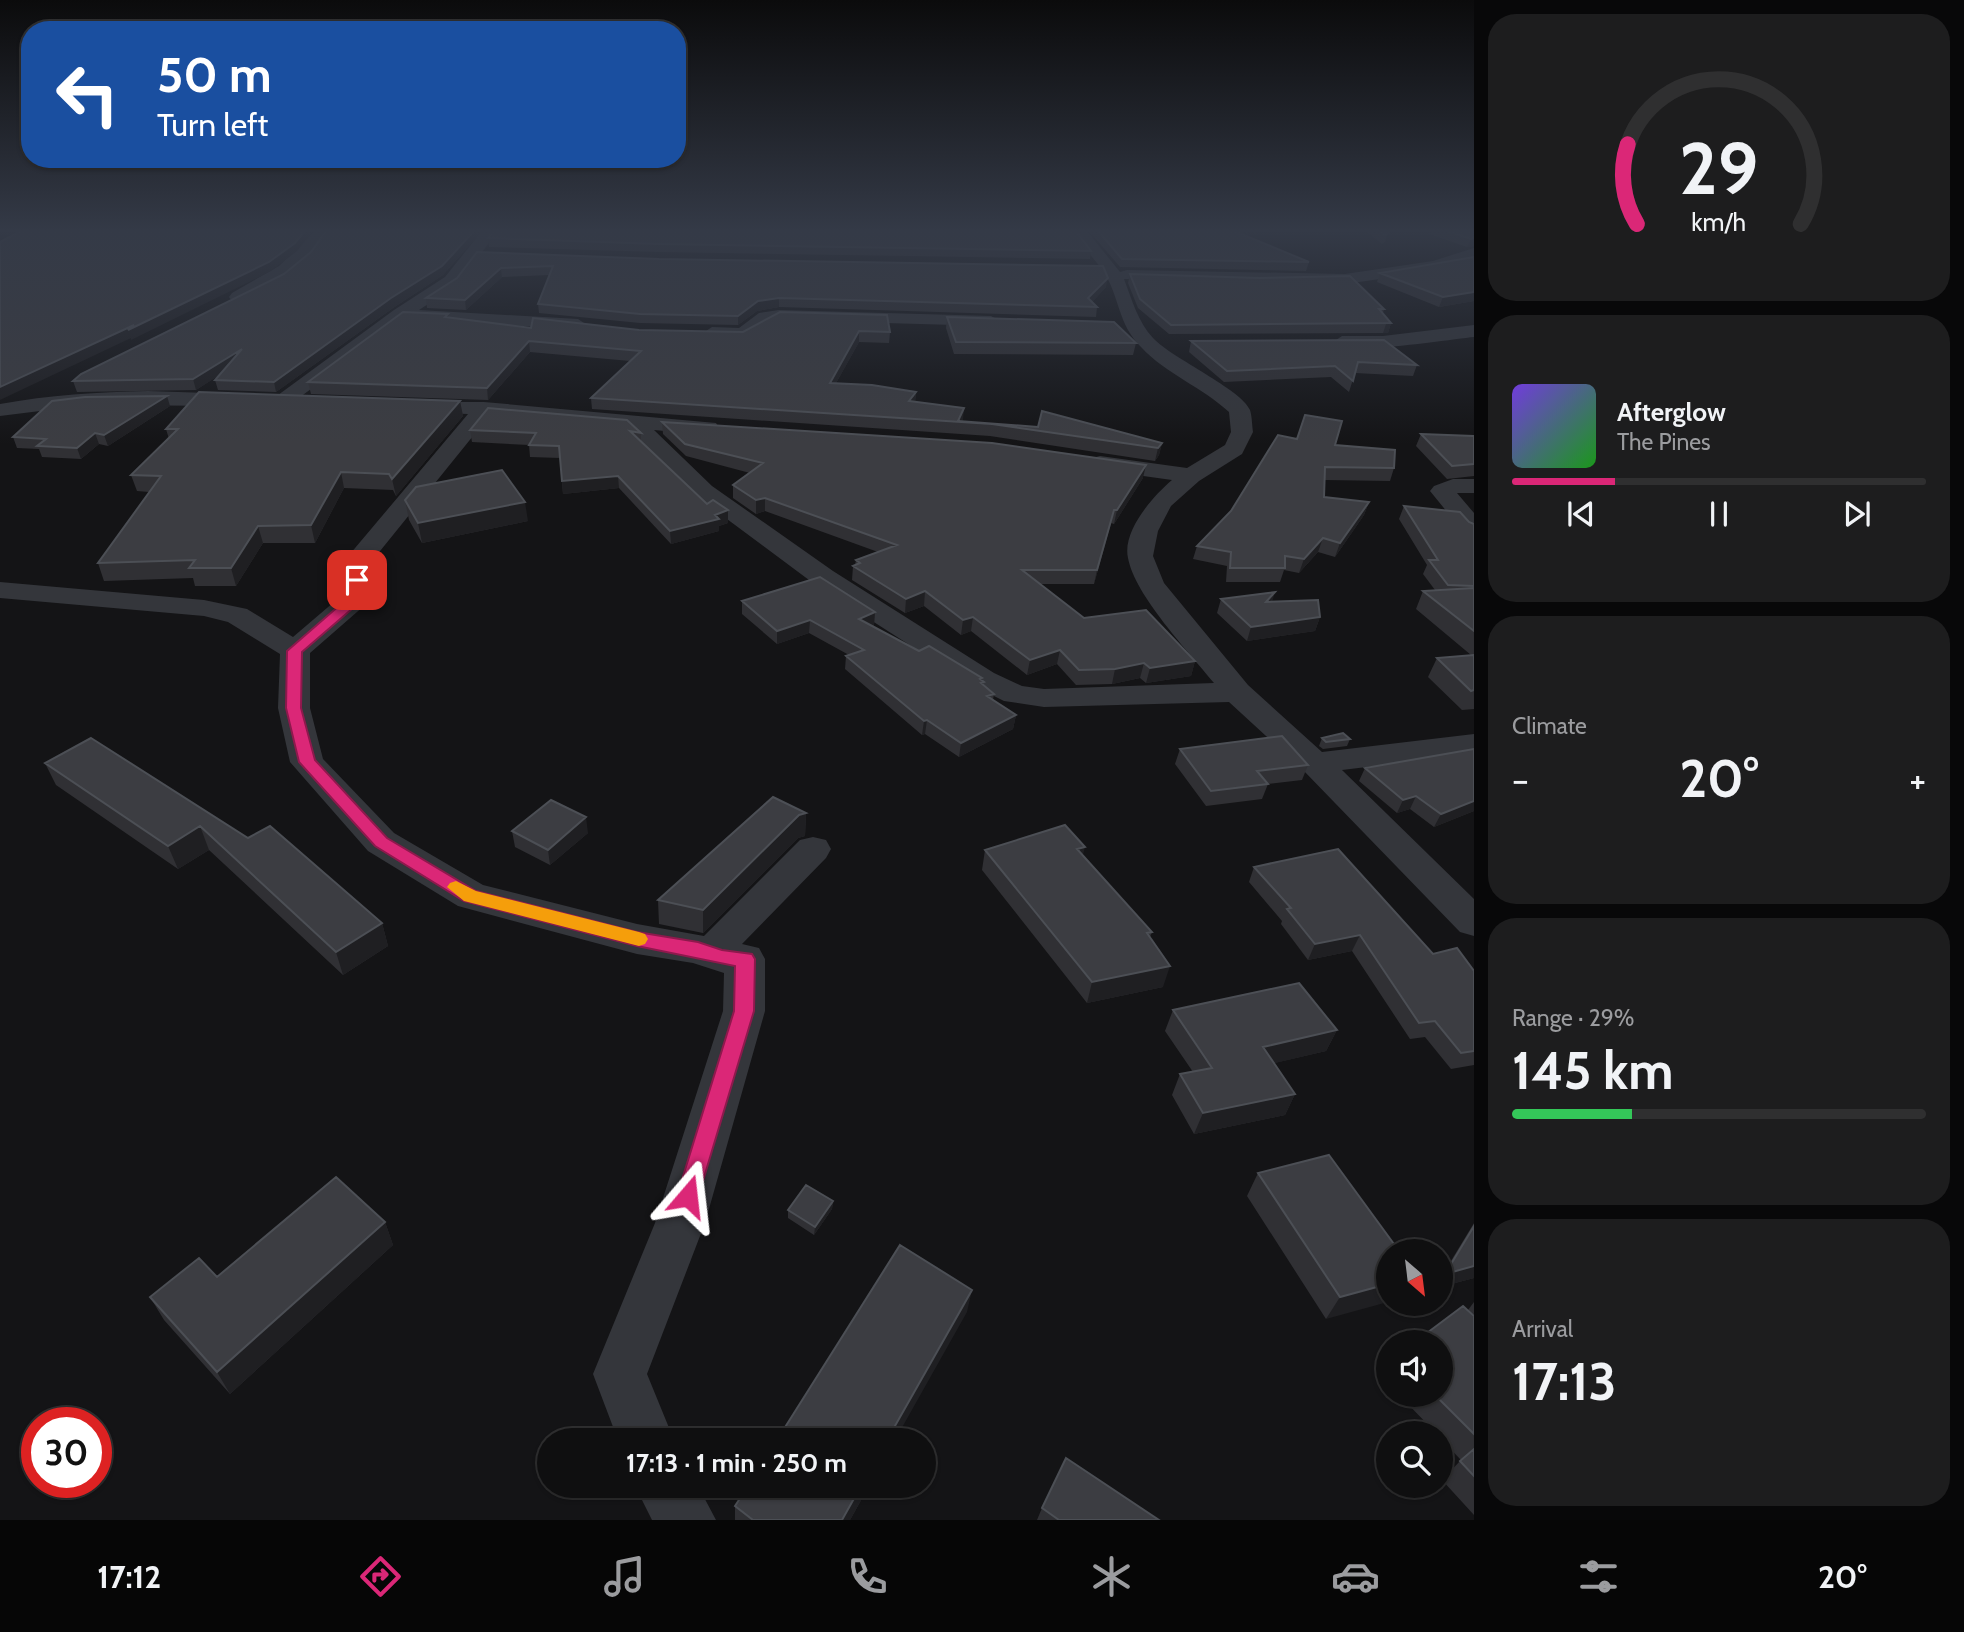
<!DOCTYPE html>
<html lang="en">
<head>
<meta charset="utf-8">
<style>
  body { margin:0; font-family:Cabin,sans-serif; background:#1d1d1e; color:#f1f3f6; height:100vh; display:flex; flex-direction:column; font-size:26px; white-space:nowrap }
  * { box-sizing:border-box; margin:0 }
  p { font-size:23px; color:#9b9c9f }
  .icon { flex:none; width:38px; height:38px; fill:none; stroke:currentColor; stroke-width:2; stroke-linecap:round; stroke-linejoin:round }
  .map { position:relative; flex:1; overflow:hidden }
  .panel { display:flex; flex-direction:column; gap:14px; padding:14px; background:#080809; width:490px }
  .panel>* { flex:none }
  .top-card { position:absolute; left:21px; top:21px; width:665px; height:147px; border-radius:28px; box-shadow:0 2px 5px #0004,0 0 0 2px #2f2f30; background:#1a4fa0; color:#fff; overflow:hidden }
  .needle { width:46px; rotate:152deg }
  .fabs { position:absolute; left:1376px; top:1239px; display:grid; gap:14px }
  .fabs a { display:grid; place-items:center; width:77px; height:77px; border-radius:50%; background:#0f0f10; box-shadow:0 2px 5px #0004,0 0 0 2px #2f2f30; font-size:35px }
  .speed { position:absolute; left:21px; top:1407px; display:flex; gap:14px; font-size:35px; font-weight:700; text-align:center }
  .speed>* { display:grid; place-content:center; width:91px; height:91px; border-radius:50%; background:#0f0f10; box-shadow:0 2px 5px #0004,0 0 0 2px #2f2f30; line-height:1 }
  .speed .limit { border:10px solid #d22; background:#fff; color:#111 }
  .pin { position:absolute; display:grid; place-items:center; width:60px; height:60px; color:#fff; margin:-30px; border-radius:14px; box-shadow:0 4px 10px #0006 }
  .me { position:absolute; width:77px; margin:-38px; rotate:17deg; stroke-linejoin:round; filter:drop-shadow(0 0 5px #0008) }
  .turn { display:flex; align-items:center; gap:24px; height:147px; padding:0 21px; font-size:32px }
  .turn .icon { width:91px; height:91px; stroke-width:2.5 }
  .turn b { display:block; font-size:49px; line-height:60px }
  .big { font-size:52px; font-weight:700; line-height:1.1 }
  .panel .card { flex:1; display:flex; flex-direction:column; justify-content:center; gap:10px; min-width:0; padding:0 24px; border-radius:28px; background:#1d1d1e }
  .panel .dial { align-items:center; gap:0 }
  .dial svg { height:182px; overflow:visible; fill:none; stroke:#2f2f30; stroke-width:7; stroke-linecap:round; text-anchor:middle }
  .dial text { fill:#f1f3f6; stroke:none }
  .song { display:flex; align-items:center; gap:21px }
  .cover { width:84px; height:84px; border-radius:10px; background:linear-gradient(135deg,hsl(260 70% 55%),hsl(120 70% 35%)) }
  .played { height:7px; border-radius:4px; background:linear-gradient(90deg,#db2777 25%,#2f2f30 25%) }
  .keys { display:flex; justify-content:space-around; direction:ltr }
  .heat { display:flex; justify-content:space-between; align-items:center; font-size:38px; direction:ltr }
  .charge { height:10px; border-radius:5px; background:linear-gradient(90deg,#34c759 29%,#2f2f30 0) }
  .trip { position:absolute; left:537px; top:1428px; width:399px; height:70px; border-radius:35px; background:#0f0f10; box-shadow:0 2px 5px #0004,0 0 0 2px #2f2f30; font-weight:700; line-height:70px; text-align:center }
  .tabs { display:flex; height:112px; justify-content:space-around; align-items:center; background:#060606; color:#9b9c9f }
  .tabs .icon { width:49px; height:49px }
  .tabs .on { color:#db2777 }
  .tabs b { font-size:32px; color:#f1f3f6 }
  main { display:flex; flex:1; min-height:0 }
  .map>svg:first-child { display:block }
</style>
</head>
<body>
<main>
<div class="map">
<svg width="1474" height="1520" viewBox="0 0 1474 1520">
  <rect width="100%" height="100%" fill="#141416"/>
  <g fill="none" stroke-linecap="round" stroke-linejoin="round">
    <!-- street -->
    <path fill="#34363b" fill-rule="evenodd" d="M315,231H331C315,252 259,307 232,301L229,297L232,293L279,266Z
      M482,231H498L457,285L419,310L578,319L587,325L584,329L404,320L288,406H274L271,402L274,398L394,310L445,277Z
      M1071,231H1087L1120,272L1127,270L1345,274L1433,261L1474,248V258L1436,271L1345,284L1124,279C1132,300 1138,322 1153,338C1173,359 1241,389 1250,410C1252,416 1252,425 1253,432L1242,454L1199,481L1171,506L1158,531L1153,556L1164,583L1248,685L1322,752L1474,734V754L1342,770L1474,899V936L1460,932L1303,770L1229,702L1044,707L1004,701L972,685L813,583L696,496L627,427L490,415L372,561L369,599L365,605L310,653V708L323,759L394,833L483,885L637,924L704,936L800,840L813,837L826,840L831,849L826,858L742,944L759,948L765,959V1011L705,1223L647,1374L674,1440H618L593,1374L655,1223L723,1011L724,973L693,963L637,954L458,906L368,851L290,762L278,708L280,654L228,622L204,616L0,598V582L204,600L247,609L293,637L341,596L346,560L350,554L468,414L416,412L409,410L405,406L409,402H484L716,423L719,428L716,433L708,435L654,430L712,486L833,571L994,673L1022,686L1044,689L1214,683C1189,652 1135,596 1128,558C1122,531 1153,496 1172,480L1100,470L1092,468L1088,463L1092,458L1100,456L1187,468L1225,445L1231,432L1229,412C1202,387 1166,374 1141,347C1118,324 1120,299 1105,274C1095,259 1082,246 1071,231Z
      M779,310L991,316L1000,321L991,326L779,320C766,322 761,331 751,337C740,343 710,342 703,333L712,327L739,328L759,313Z
      M1474,325V337C1451,339 1345,357 1333,342L1342,336H1383Z
      M148,391L237,394L244,396L247,400L244,404L237,406L88,405L0,416V404C49,395 98,392 148,391Z
      M1453,479H1474V493H1457L1474,513V537L1465,534L1430,491L1434,486Z
      M635,1486H698L716,1520H652Z"/>
  </g>
  <!-- wall -->
  <path fill="#303034" d="M326,231H482L443,275L393,308L276,392L218,390L215,380L219,375L196,390L77,392L73,381L284,274L311,252Z
    M1089,231H1285L1238,233L1309,262L1306,271L1120,267Z
    M1366,231H1386L1388,233L1385,242L1382,244Z
    M1430,231H1474V246L1467,247L1429,234Z
    M488,238L1091,251L1090,259L659,252L489,247Z
    M477,252L1106,287L1092,302L1097,307L1096,317L779,307L757,311L738,325L640,323L539,313L538,304L549,275L502,277L466,310L427,308L426,298L457,278Z
    M1474,257V301L1439,307L1377,282L1380,273Z
    M1130,274L1384,309L1383,313L1391,323L1388,333H1383L1169,334L1138,308L1128,283Z
    M780,312L890,332L889,343L859,342L836,383L916,392L915,402L964,408L962,421L1162,443L1159,455L1155,461L990,436L592,409L591,398L630,361L530,352L488,400L311,394L308,382L448,314L449,318L531,328L743,332Z
    M947,317L1136,343L1133,355L954,354L946,328Z
    M1191,341L1417,365L1413,376L1355,373L1349,392L1331,377L1224,382L1189,352Z
    M460,401L463,416L396,496L393,490L344,488L315,543H263L236,586H195L193,578L104,581L98,563L149,492L137,491L131,475L169,439L166,429Z
    M170,406L108,446L99,444L81,459L42,457L39,449L17,448L13,437Z
    M627,420L641,433V441L707,504L728,523L719,526V531L671,544L619,488L563,494L560,458L530,457L529,445L472,442L470,430Z
    M662,422L1143,478L1114,524L1111,523L1094,584H1040L1084,618L1195,661L1191,676L1146,683L1140,678L1112,684L1076,685L1057,664L1027,675L971,631L961,635L924,606L905,613L852,580L853,566L855,565L856,560L878,552L765,511L756,514L733,498V485L750,473L686,456L663,434Z
    M1421,434L1474,436V476L1447,479L1416,446Z
    M1297,439L1335,445L1394,468L1390,481L1325,480L1324,497L1369,502L1364,515L1335,557L1318,552L1299,573L1284,570L1280,582H1226L1227,566L1193,559L1197,546L1231,511Z
    M405,500L528,521L422,543L409,520Z
    M1404,506L1474,524V709L1462,710L1428,677L1437,658L1471,655L1416,609L1423,591L1435,590L1423,574L1427,565L1399,519Z
    M1221,599L1272,602L1320,617L1315,631L1247,641L1217,613Z
    M742,601L875,612L874,625L873,626L919,651L982,678L983,685L994,694L993,700L1016,715L1013,729L959,757L925,734L922,735L845,669L846,656L849,655L809,633L777,644L742,614Z
    M91,738L382,923L388,946L343,975L209,850L178,869L56,785L45,763Z
    M1322,738L1350,739L1347,746L1323,749L1319,746Z
    M1180,749L1308,765L1302,780L1268,784L1262,799L1206,806L1175,764Z
    M1474,749V811L1434,827L1410,809L1397,813L1359,781L1365,768Z
    M806,813L805,836L798,838L703,933L659,924L658,900Z
    M512,831L588,833L550,865L515,847Z
    M985,850L1083,855L1152,932L1150,937L1163,987L1087,1003L982,870Z
    M1254,867L1433,954L1474,971V1065L1451,1069L1425,1037L1410,1039L1352,951L1308,960L1281,924L1282,921L1249,882Z
    M1173,1010L1337,1030L1326,1051L1274,1063L1295,1094L1285,1115L1194,1134L1172,1095L1180,1074L1193,1072L1165,1031Z
    M1258,1173L1399,1251L1326,1319L1247,1196Z
    M833,1201L832,1209L814,1235L788,1218V1210Z
    M385,1222L393,1245L230,1394L164,1320L150,1297L217,1277Z
    M1474,1223V1278L1440,1287V1279Z
    M1474,1302V1315L1468,1310Z
    M1474,1316V1515L1442,1480L1461,1460L1440,1438V1433H1436L1399,1395H1440Z
    M1388,1369V1383L1382,1377Z
    M748,1486H869L850,1520H735V1506Z
    M1042,1508L1159,1520H1037Z"/>
  <!-- shaded-wall -->
  <path fill="#1f1f22" d="M305,231H313L297,251L271,271L131,340V338L0,400V387L134,325Z
    M474,231H482L443,275L393,308L276,392L274,382L391,298Z
    M1474,238V246L1467,247L1471,239Z
    M501,268L502,277L466,310L465,300Z
    M1108,278L1106,287L1087,308L1088,298Z
    M1474,292V301L1439,307L1443,297Z
    M779,298V307L757,311L738,325V316L758,301Z
    M1391,323L1388,333H1383L1386,324Z
    M859,331V342L830,394V383Z
    M529,341L530,352L488,400L487,388Z
    M242,349L245,359L196,390L193,379Z
    M916,392L915,404L909,401Z
    M167,396L170,406L108,446L104,435Z
    M460,401L463,416L396,496L392,479Z
    M964,408L963,420L962,422H958Z
    M95,433L99,444L81,459L77,448Z
    M1162,443L1159,455L1155,461L1158,448Z
    M1146,465L1143,478L1114,524L1117,510Z
    M341,472L344,488L315,543L311,525Z
    M618,476L619,488L563,494L562,481Z
    M765,498V511L756,514V500Z
    M525,502L528,521L422,543L418,523Z
    M1369,502L1364,515L1335,557L1340,543Z
    M728,510V523L719,526V531L671,544L670,531Z
    M1114,510L1111,523L1094,584L1097,570Z
    M258,526L263,543L236,586L231,568Z
    M1323,538L1318,552L1299,573L1304,559Z
    M925,591L924,606L905,613L906,599Z
    M1275,592L1271,606L1266,602Z
    M875,612L874,625L858,632L859,619Z
    M973,617L971,631L961,635L963,620Z
    M1320,617L1315,631L1247,641L1251,627Z
    M810,620L809,633L777,644V631Z
    M1060,650L1057,664L1027,675L1030,660Z
    M1195,661L1191,676L1146,683L1150,668Z
    M1144,663L1140,678L1112,684L1115,669Z
    M1016,715L1013,729L959,757L961,743Z
    M927,720L925,734L922,735L924,721Z
    M1416,796L1410,809L1397,813L1403,800Z
    M1474,801V811L1434,827L1441,814Z
    M806,813L805,836L798,838L703,933V910L799,815Z
    M586,817L588,833L550,865L548,850Z
    M200,826L209,850L178,869L168,846Z
    M1085,847L1080,867L1077,849Z
    M382,923L388,946L343,975L336,952Z
    M1360,935L1352,951L1308,960L1315,944Z
    M1170,966L1163,987L1087,1003L1092,982Z
    M1337,1030L1326,1051L1254,1068L1263,1047Z
    M1295,1094L1285,1115L1194,1134L1203,1113Z
    M833,1201L832,1209L814,1235L815,1227Z
    M385,1222L393,1245L230,1394L217,1372Z
    M1474,1266V1278L1440,1287V1281L1445,1274Z
    M1388,1284V1302L1326,1319L1340,1297Z
    M972,1290L967,1312L895,1440H887Z
    M861,1486H869L850,1520H842Z"/>
  <!-- building -->
  <path fill="#3c3d42" stroke="#4c4f55" stroke-width="2" d="M21,231H305L295,243L269,262L128,330L134,325L0,387V242Z
    M326,231H474L442,266L391,298L274,382L215,380L242,349L193,379L73,381L81,374L284,274L311,252Z
    M493,231H1076L1091,251L659,244L488,238Z
    M1098,231H1234L1309,262L1122,259Z
    M1380,231H1386L1388,233L1385,235Z
    M1448,231H1474V238L1471,239Z
    M477,252L659,259L1103,266L1108,278L1088,298L1097,307L779,298L758,301L738,316L640,314L538,304L553,266L501,268L465,300L426,298L457,278Z
    M1474,257V292L1443,297L1380,273Z
    M1130,274L1259,278L1350,276L1384,309H1379L1391,323L1171,325L1140,299Z
    M403,312L448,314L445,317L531,328L533,318L639,330L743,332L780,312L887,315L890,332L859,331L830,383L872,385L916,392L909,401L964,408L958,421L1038,427L1042,411L1162,443L1158,448L992,424L591,398L641,351L529,341L487,388L308,382Z
    M947,317L1114,322L1136,343L956,342Z
    M1384,340L1417,365L1358,362L1353,381L1335,366L1227,371L1191,341Z
    M199,392L460,401L392,479L389,474L341,472L311,525L258,526L231,568H189L195,560L98,563L161,476L131,475L178,429H166Z
    M167,396L104,435L95,433L77,448L37,446L46,439L13,437L52,401L85,397Z
    M488,408L627,420L641,433L630,431L707,504L713,500L728,510L715,515L719,519L670,531L618,476L562,481L559,446L529,445L536,433L470,430Z
    M1305,415L1342,421L1335,445L1395,450L1394,468L1325,467L1324,497L1369,502L1340,543L1323,538L1304,559L1285,556V568H1230L1231,552L1197,546L1231,511L1278,435L1297,439Z
    M662,422L992,443L1146,465L1117,510H1114L1097,570H1022L1084,618L1146,610L1195,661L1150,668L1144,663L1115,669L1079,670L1060,650L1030,660L973,617L963,620L925,591L906,599L853,566L860,563L856,560L897,545L765,498L756,500L733,485L763,463L685,444Z
    M1421,434L1474,436V464L1452,466Z
    M502,470L525,502L418,523L405,500L416,487Z
    M1404,506L1460,512L1469,522L1474,524V586L1448,585L1429,560H1438Z
    M820,577L875,612L859,619L919,651L929,646L982,678L980,679L984,682L981,683L994,694L987,696L1016,715L961,743L927,720L924,721L846,656L864,650L810,620L777,631L742,601Z
    M1474,588V631L1423,591Z
    M1275,592L1266,602L1318,600L1320,617L1251,627L1221,599Z
    M1474,655V690L1471,691L1437,658Z
    M1343,733L1350,739L1326,742L1322,738Z
    M1282,736L1308,765L1257,771L1268,784L1211,791L1180,749Z
    M91,738L248,838L270,826L382,923L336,952L200,826L168,846L45,763Z
    M1474,749V801L1441,814L1416,796L1403,800L1365,768Z
    M773,797L806,813L799,815L703,910L658,900Z
    M551,800L586,817L548,850L512,831Z
    M1065,825L1085,847L1077,849L1152,932L1147,933L1170,966L1092,982L985,850Z
    M1338,849L1433,954L1457,948L1474,971V1051L1461,1053L1435,1021L1419,1023L1360,935L1315,944L1287,909L1291,908L1254,867Z
    M1299,983L1337,1030L1263,1047L1295,1094L1203,1113L1180,1074L1212,1068L1173,1010Z
    M1329,1155L1399,1251H1388V1284L1340,1297L1258,1173Z
    M336,1177L385,1222L217,1372L150,1297L199,1258L217,1277Z
    M806,1185L833,1201L815,1227L788,1210Z
    M1474,1226V1266L1445,1274Z
    M900,1245L972,1290L887,1440H777Z
    M1463,1306L1474,1316V1434L1435,1395H1440V1342H1415Z
    M1474,1449V1476L1460,1461Z
    M1066,1458L1159,1520H1059L1042,1508Z
    M748,1486H861L842,1520H753L735,1506Z"/>
  <!-- sky -->
  <linearGradient id="sky" x2="0" y2="1"><stop stop-color="#0b0b0c"/><stop offset="0.52" stop-color="#343a47"/><stop offset="1" stop-color="#343a47" stop-opacity="0"/></linearGradient>
  <rect width="1474" height="444" fill="url(#sky)"/>
  <!-- route -->
  <path fill="#db2777" stroke="#8e194d" stroke-width="2" d="M357,576L364,580L360,602L302,652L301,708L315,760L387,838L476,891L637,932L698,942L722,950L752,954L755,959L754,1011L696,1204L688,1207L680,1204L677,1196L734,1011L735,966L637,946L464,901L375,846L299,762L286,708L287,651L348,598L351,580Z"/>
  <!-- slow -->
  <path fill="#f59e0b" d="M456,881L476,891L639,932L645,934L648,939L645,944L639,946L464,901L447,887L450,883Z"/>
</svg>
<div class="fabs">
<a><svg class="needle" viewBox="-14 -14 28 28"><path d="M0-13l5 13h-10z" fill="#e53935"/><path d="M0 13l5-13h-10z" fill="#9b9c9f"/></svg></a>
<a><svg class="icon" aria-label="sound" viewBox="0 0 24 24"><path d="M4 9h4l5-4v14l-5-4H4zM17 9q2 3 0 6"/></svg></a>
<a><svg class="icon" aria-label="search" viewBox="0 0 24 24"><circle cx="10" cy="10" r="6"/><path d="M15 15l6 6"/></svg></a>
</div>
<div class="speed"><div class="limit">30</div></div>
<div class="pin" style="left:357px;top:580px;background:#d93025"><svg class="icon" aria-label="arrive" viewBox="0 0 24 24"><path d="M6 21V4h12l-3 4 3 4H6"/></svg></div>
<svg class="me" style="left:688px;top:1196px" viewBox="-20 -20 40 40"><path d="M0-17L14 15 0 8-14 15z" fill="#db2777" stroke="#fff" stroke-width="4"/></svg>
<div class="trip">17:13 · 1 min · 250 m</div>
<div class="top-card">
<div class="turn"><svg class="icon" aria-label="left" viewBox="0 0 24 24"><path d="M17 20v-9H6M10 6l-5 5 5 5"/></svg><div><b>50 m</b>Turn left</div></div>
</div>
</div>
<section class="panel">
<div class="card dial"><svg viewBox="0 0 100 80">
<path d="M14 69A42 42 0 1 1 86 69"/>
<path d="M14 69A42 42 0 0 1 10 34" stroke="#db2777"/>
<text x="50" y="56" font-size="32" font-weight="700">29</text>
<text x="50" y="72" font-size="11">km/h</text>
</svg></div>
<div class="card">
<div class="song"><i class="cover"></i><div><b>Afterglow</b><p>The Pines</p></div></div>
<div class="played"></div>
<div class="keys"><svg class="icon" aria-label="previous" viewBox="0 0 24 24"><path d="M18 5L8 12l10 7zM5 5v14"/></svg><svg class="icon" aria-label="pause" viewBox="0 0 24 24"><path d="M8 5v14M16 5v14"/></svg><svg class="icon" aria-label="next" viewBox="0 0 24 24"><path d="M6 5l10 7-10 7zM19 5v14"/></svg></div>
</div>
<div class="card"><p>Climate</p>
<div class="heat"><a>−</a><b class="big">20°</b><a>+</a></div>
</div>
<div class="card"><p>Range · 29%</p><b class="big">145 km</b><div class="charge"></div></div>
<div class="card"><p>Arrival</p><b class="big">17:13</b></div>
</section>
</main>
<nav class="tabs">
<b>17:12</b>
<svg class="icon on" aria-label="directions" viewBox="0 0 24 24"><path d="M12 3l9 9-9 9-9-9zM9 14v-3h6M13 9l2 2-2 2"/></svg>
<svg class="icon" aria-label="music" viewBox="0 0 24 24"><path d="M9 18V5l10-2v13"/><circle cx="6" cy="18" r="3"/><circle cx="16" cy="16" r="3"/></svg>
<svg class="icon" aria-label="phone" viewBox="0 0 24 24"><path d="M5 4h4l2 5-3 2q2 4 5 5l2-3 5 2v4C11 20 4 13 5 4z"/></svg>
<svg class="icon" aria-label="climate" viewBox="0 0 24 24"><path d="M12 3v18M4 7l16 10M4 17L20 7"/></svg>
<svg class="icon" aria-label="car" viewBox="0 0 24 24"><path d="M5 17H2v-5l4-1 3-4h7l3 4 3 1v5h-3M9 17h6M6 11h13"/><circle cx="7" cy="17" r="2"/><circle cx="17" cy="17" r="2"/></svg>
<svg class="icon" aria-label="filters" viewBox="0 0 24 24"><path d="M4 7h16M4 17h16"/><circle cx="9" cy="7" r="2"/><circle cx="15" cy="17" r="2"/></svg>
<b>20°</b>
</nav>
</body>
</html>
